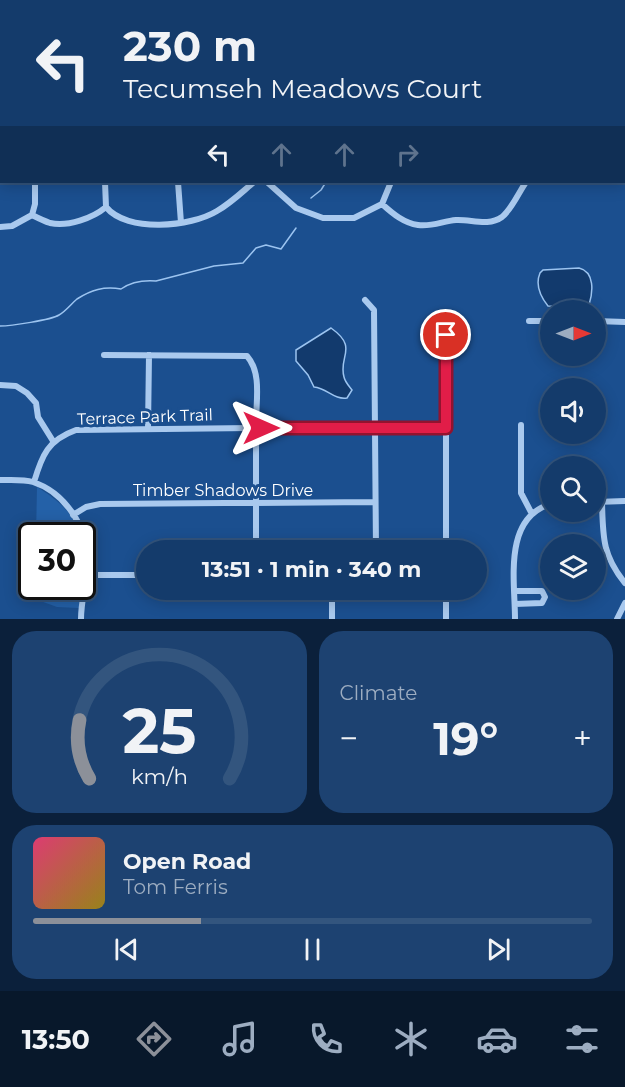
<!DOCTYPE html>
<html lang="en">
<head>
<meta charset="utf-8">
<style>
  body { margin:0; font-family:Montserrat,sans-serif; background:#1d4271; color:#f1f3f6; height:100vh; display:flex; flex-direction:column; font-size:22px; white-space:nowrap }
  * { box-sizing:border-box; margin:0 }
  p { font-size:20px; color:#9dadc1 }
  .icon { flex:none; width:33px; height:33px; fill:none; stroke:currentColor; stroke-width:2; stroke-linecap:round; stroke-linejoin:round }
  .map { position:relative; height:619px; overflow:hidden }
  .panel { display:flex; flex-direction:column; gap:12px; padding:12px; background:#0b203b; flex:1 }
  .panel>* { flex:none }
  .guide { position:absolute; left:0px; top:0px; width:626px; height:183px; box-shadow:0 3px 15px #0003,0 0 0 2px #33557e; background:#143b6b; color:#f1f3f6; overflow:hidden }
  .needle { width:39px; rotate:90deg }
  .tools { position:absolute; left:540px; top:300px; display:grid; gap:12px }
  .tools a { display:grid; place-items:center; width:66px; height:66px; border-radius:50%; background:#143b6b; box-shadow:0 3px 15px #0003,0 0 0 2px #33557e; font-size:30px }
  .speed { position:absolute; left:18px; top:522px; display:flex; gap:12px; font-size:30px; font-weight:700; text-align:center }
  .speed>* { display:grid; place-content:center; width:78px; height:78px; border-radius:50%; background:#143b6b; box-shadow:0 3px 15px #0003,0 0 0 2px #33557e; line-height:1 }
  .speed .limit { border:3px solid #111; border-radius:9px; background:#fff; color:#111 }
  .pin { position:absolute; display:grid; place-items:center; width:51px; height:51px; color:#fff; margin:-26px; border:3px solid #fff; border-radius:50%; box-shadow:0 2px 6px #0007 }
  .me { position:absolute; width:66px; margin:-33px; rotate:90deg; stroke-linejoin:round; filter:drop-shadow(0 0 4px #0008) }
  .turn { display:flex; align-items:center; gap:21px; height:126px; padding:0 24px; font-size:27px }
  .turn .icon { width:78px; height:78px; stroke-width:2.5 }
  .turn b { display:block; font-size:42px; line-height:51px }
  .lanes { display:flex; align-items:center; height:57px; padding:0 24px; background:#0003; justify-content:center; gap:30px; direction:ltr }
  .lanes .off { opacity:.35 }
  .big { font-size:45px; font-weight:700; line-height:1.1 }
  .panel .widget { flex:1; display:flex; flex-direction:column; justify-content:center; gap:9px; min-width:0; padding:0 21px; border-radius:24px; background:#1d4271 }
  .panel .dial { align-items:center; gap:0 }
  .dial svg { height:156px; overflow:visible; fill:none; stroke:#33557e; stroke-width:7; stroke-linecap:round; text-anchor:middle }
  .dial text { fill:#f1f3f6; stroke:none }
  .song { display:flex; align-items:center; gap:18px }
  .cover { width:72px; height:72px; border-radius:9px; background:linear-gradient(135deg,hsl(340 70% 55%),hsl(50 70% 35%)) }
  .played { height:6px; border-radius:3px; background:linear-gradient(90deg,#8c9099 30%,#33557e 30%) }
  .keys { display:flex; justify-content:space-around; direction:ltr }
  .heat { display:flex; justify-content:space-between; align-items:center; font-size:33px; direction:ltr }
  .panel .tiles { flex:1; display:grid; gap:12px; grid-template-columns:1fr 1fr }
  .widget:last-child { grid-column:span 2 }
  .trip { position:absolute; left:136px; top:540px; width:351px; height:60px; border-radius:30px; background:#143b6b; box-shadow:0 3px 15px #0003,0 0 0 2px #33557e; font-weight:700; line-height:60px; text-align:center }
  .tab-bar { display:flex; height:96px; justify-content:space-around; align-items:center; background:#08182b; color:#9dadc1 }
  .tab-bar .icon { width:42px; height:42px }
  .tab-bar .active { color:#8c9099 }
  .tab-bar b { font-size:27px; color:#f1f3f6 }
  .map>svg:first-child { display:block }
</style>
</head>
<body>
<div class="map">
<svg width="625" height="619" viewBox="0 0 625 619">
  <rect width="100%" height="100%" fill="#1b4f8f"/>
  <!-- green -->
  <path fill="#2461a8" d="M37,487C56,499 74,512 79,535L36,536Z
    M35,587L79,586V608L57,607L35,599Z"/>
  <!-- water -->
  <path fill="#123a6d" stroke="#9cc4f0" stroke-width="1.5" d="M579,268C595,272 593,292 589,305L577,307L548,306C540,296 535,285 540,273L543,270Z
    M331,328C359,348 338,356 344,377C345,382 349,386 352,390L347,398C334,400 327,388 314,387L308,375L296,361V350Z"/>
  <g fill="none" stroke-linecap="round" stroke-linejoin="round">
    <!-- stream -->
    <path stroke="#9cc4f0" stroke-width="1.5" d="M624,22H625
      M311,198L321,190L326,182
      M0,326C11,326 51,320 59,315C66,311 71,304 77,299C91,290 104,286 121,289C131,282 143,280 156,281L214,266L243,263L256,248L266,245L281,249L296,228"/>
    <!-- minor -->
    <path stroke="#a9c9ee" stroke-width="6" d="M110,0V2
      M372,0V2
      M268,2L270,0
      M624,76H625
      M624,145H625
      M105,182L106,207
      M178,182L181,223
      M267,182L296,208L323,218H354L382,204L391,182
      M382,204C393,214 404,223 418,225C432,227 443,221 456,220C471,219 488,227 502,217C512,209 519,192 526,182
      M32,215C38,218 44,221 50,223C68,227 93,218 106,207C127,233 191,227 217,211C231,203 242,192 254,182
      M0,227L12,226L32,215L35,204V182
      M365,300L374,310L376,550
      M529,321H550
      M596,321L625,322
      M104,355L247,356C262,373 256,401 256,423
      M0,385L16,386L27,393L36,403L38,417L53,441
      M521,425V493L532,514
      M261,428H446
      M148,429L149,355
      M256,434V550
      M0,480C11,480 23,479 33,482C64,492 87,526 87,558C88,578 81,599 81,619
      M34,482C42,455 48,440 76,430L251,428
      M596,502L625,501
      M602,502C603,536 602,555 625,583
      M73,515L86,507L100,504L375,502
      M446,550V335
      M83,575H147
      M515,591H542L545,597L542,603L515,604
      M332,619V590
      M446,619V590
      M515,619C515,581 503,519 550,504
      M617,619L625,603"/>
  </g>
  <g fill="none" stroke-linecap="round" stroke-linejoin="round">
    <!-- route casing -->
    <g stroke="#92132f" stroke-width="15">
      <path id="route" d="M261,428H446V335"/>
    </g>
    <!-- route -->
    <use href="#route" stroke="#e11d48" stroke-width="10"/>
  </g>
  <g text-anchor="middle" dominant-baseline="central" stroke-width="6" stroke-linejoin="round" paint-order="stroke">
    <!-- street labels -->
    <g font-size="16" fill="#fff" stroke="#1b4f8f">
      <text transform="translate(145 417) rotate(-2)">Terrace Park Trail</text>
      <text x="223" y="490">Timber Shadows Drive</text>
    </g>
  </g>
</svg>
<div class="tools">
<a><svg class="needle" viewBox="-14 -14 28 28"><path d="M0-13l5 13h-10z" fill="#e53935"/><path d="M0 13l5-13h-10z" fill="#9dadc1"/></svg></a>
<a><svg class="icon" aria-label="sound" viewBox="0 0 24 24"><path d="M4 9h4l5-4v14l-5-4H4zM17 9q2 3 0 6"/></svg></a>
<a><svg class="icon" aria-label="search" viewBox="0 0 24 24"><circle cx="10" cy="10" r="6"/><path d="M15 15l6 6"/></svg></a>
<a><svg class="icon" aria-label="layers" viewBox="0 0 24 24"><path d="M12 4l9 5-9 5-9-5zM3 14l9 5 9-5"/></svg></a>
</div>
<div class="speed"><div class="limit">30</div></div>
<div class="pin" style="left:446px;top:335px;background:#d93025"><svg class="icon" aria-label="arrive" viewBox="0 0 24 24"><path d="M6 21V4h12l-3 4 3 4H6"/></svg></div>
<svg class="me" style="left:261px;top:428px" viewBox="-20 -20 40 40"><path d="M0-17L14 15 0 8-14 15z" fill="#e11d48" stroke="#fff" stroke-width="4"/></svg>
<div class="trip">13:51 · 1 min · 340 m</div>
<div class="guide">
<div class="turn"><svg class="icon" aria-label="left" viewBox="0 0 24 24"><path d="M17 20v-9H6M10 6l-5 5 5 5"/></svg><div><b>230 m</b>Tecumseh Meadows Court</div></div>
<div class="lanes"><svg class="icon" aria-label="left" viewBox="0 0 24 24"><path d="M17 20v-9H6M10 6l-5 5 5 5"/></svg><svg class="icon off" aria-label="ahead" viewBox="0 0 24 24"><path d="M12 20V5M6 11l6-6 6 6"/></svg><svg class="icon off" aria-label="ahead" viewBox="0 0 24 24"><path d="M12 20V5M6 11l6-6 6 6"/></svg><svg class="icon off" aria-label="right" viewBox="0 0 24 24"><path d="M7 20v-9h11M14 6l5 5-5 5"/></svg></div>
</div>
</div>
<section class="panel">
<div class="tiles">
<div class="widget dial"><svg viewBox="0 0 100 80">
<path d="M14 69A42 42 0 1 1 86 69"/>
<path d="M14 69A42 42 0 0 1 9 39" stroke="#8c9099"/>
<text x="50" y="56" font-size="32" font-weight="700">25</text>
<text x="50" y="72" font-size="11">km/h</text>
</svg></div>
<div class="widget"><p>Climate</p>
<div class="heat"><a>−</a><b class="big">19°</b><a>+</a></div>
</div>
<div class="widget">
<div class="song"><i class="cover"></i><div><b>Open Road</b><p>Tom Ferris</p></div></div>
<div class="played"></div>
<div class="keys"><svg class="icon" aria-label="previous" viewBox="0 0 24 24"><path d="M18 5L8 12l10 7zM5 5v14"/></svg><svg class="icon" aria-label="pause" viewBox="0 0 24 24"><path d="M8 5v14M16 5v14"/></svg><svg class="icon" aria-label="next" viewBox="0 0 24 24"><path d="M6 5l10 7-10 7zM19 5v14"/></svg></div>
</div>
</div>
</section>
<nav class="tab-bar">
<b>13:50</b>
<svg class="icon active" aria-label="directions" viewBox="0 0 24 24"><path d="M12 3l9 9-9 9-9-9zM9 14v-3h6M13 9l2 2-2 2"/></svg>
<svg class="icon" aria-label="music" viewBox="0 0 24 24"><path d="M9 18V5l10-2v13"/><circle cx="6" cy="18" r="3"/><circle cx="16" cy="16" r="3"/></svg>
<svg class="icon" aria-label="phone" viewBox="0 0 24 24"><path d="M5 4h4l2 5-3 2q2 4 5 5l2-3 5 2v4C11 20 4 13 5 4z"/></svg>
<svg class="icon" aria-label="climate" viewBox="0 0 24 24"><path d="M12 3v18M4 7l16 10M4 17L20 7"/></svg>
<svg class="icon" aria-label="car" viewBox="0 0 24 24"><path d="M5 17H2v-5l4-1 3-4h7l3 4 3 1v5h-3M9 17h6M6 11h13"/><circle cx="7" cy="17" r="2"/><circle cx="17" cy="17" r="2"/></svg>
<svg class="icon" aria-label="filters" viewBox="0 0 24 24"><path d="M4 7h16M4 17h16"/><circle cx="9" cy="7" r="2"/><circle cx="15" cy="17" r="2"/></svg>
</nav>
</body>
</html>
